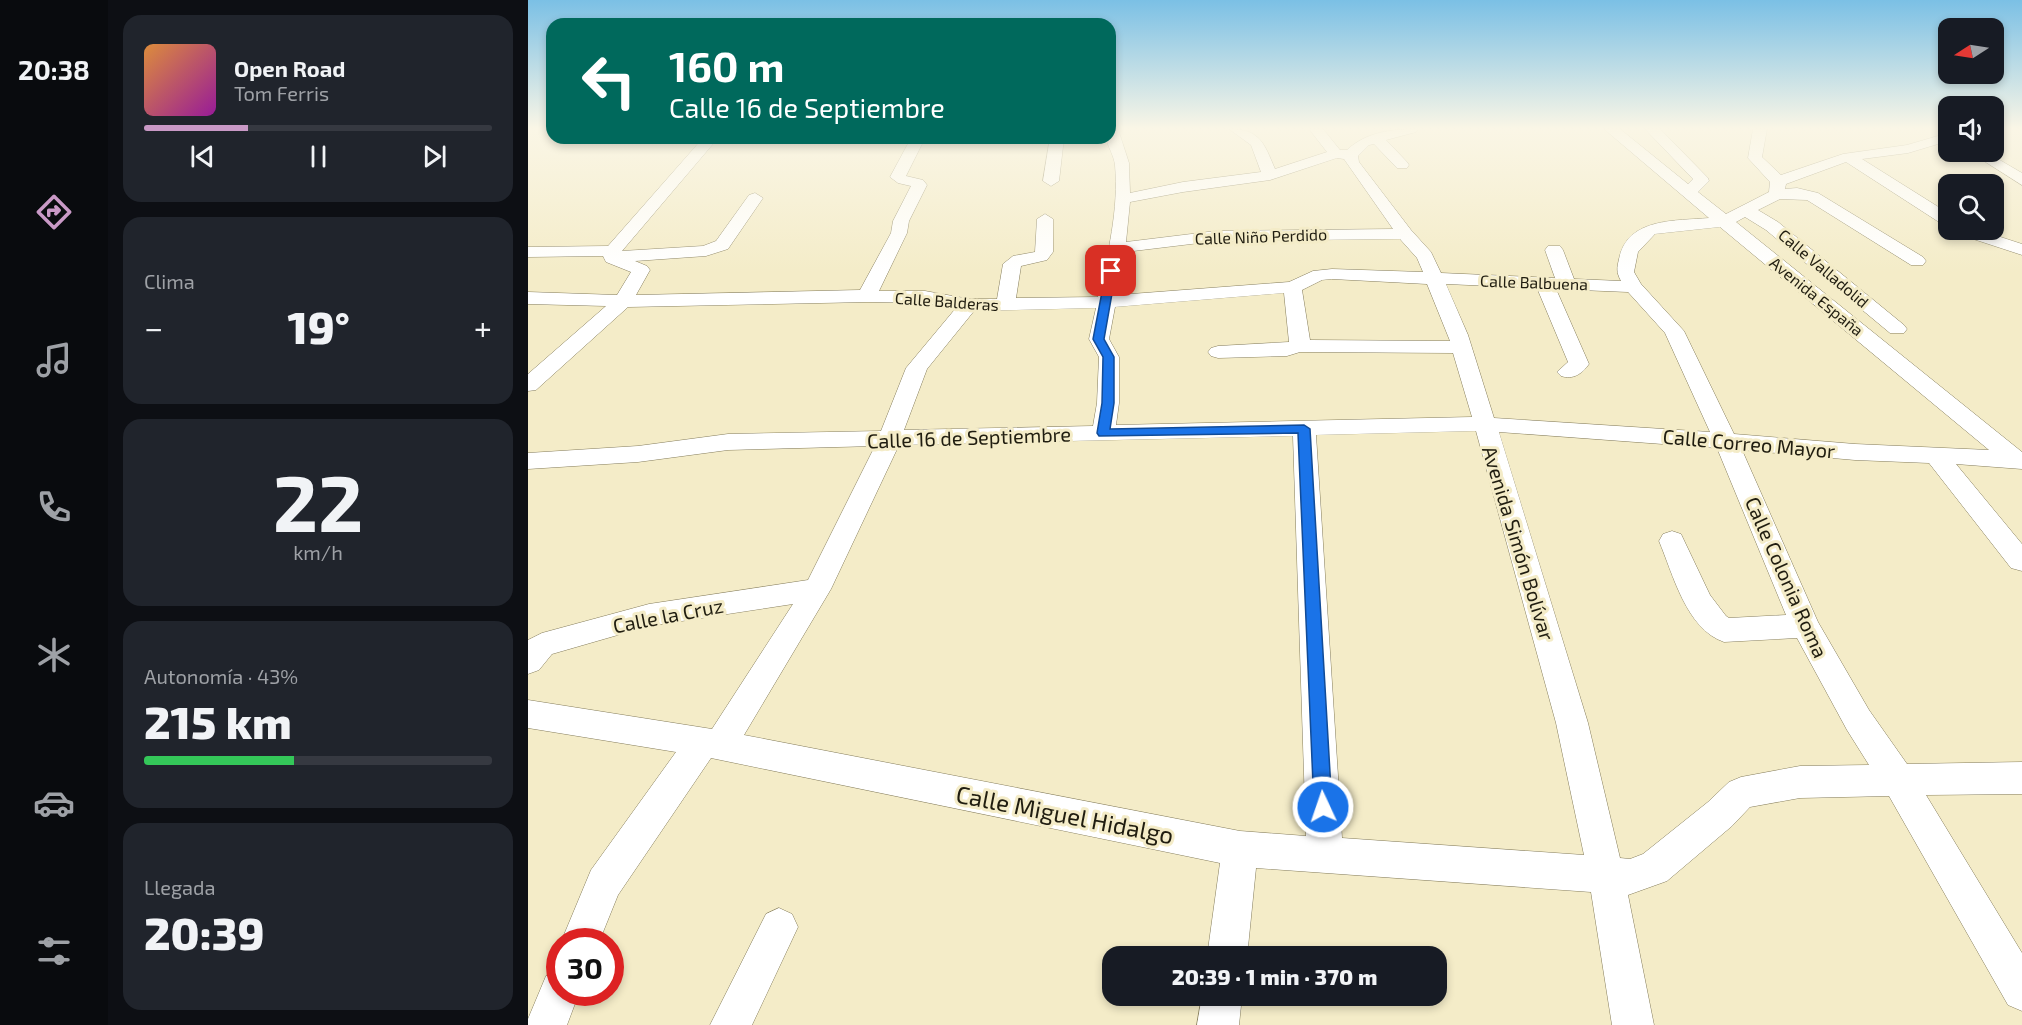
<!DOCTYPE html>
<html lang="es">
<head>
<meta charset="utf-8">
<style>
  body { margin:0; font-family:"Exo 2",sans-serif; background:#20242c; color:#f1f3f6; height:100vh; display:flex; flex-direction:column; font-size:22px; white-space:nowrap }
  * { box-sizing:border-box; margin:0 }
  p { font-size:20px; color:#9ea1a6 }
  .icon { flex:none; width:33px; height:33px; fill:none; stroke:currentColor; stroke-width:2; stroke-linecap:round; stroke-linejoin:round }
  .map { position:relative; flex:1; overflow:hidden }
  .panel { display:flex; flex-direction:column; gap:15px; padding:15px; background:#0d0f14; width:420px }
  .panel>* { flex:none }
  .top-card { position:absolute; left:18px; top:18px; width:570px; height:126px; border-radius:18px; box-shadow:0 3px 9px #0003; background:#00695c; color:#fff; overflow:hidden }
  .needle { width:39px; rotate:258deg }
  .tools { position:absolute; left:1410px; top:18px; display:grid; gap:12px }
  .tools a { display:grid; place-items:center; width:66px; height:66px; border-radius:12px; background:#171b24; box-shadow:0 3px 9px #0003; font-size:30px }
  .speed { position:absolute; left:18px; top:928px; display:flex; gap:12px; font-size:30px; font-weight:700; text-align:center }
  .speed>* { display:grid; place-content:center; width:78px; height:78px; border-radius:50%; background:#171b24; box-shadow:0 3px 9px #0003; line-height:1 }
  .speed .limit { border:9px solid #d22; background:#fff; color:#111 }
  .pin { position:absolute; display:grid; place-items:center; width:51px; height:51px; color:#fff; margin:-26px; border-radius:12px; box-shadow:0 3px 9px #0006 }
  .me { position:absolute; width:66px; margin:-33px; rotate:357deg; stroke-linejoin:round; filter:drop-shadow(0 0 4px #0008) }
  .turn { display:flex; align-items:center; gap:21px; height:126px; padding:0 24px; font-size:27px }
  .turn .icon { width:78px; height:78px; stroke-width:2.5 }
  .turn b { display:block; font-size:42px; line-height:51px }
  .big { font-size:45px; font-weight:800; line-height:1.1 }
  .panel .tile { flex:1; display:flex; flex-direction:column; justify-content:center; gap:9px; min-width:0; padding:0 21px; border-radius:18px; background:#20242c }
  .panel .dial { align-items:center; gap:0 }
  .dial b { font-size:78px; line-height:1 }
  .song { display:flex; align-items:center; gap:18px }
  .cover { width:72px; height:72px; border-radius:9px; background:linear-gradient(135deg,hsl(30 70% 55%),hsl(300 70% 35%)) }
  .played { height:6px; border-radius:3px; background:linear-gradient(90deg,#c999c6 30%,#363941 30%) }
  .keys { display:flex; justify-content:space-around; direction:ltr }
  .heat { display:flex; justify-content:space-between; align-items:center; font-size:33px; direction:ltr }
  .charge { height:9px; border-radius:4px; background:linear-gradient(90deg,#34c759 43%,#363941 0) }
  .trip { position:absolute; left:574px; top:946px; width:345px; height:60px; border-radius:18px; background:#171b24; box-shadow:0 3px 9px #0003; font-weight:800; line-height:60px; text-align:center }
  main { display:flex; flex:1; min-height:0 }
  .menu { display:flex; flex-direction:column; width:108px; justify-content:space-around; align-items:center; background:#090b0e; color:#9ea1a6 }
  .menu .icon { width:42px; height:42px }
  .menu .current { color:#c999c6 }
  .menu b { font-size:27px; color:#f1f3f6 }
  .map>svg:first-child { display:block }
</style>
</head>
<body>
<main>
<nav class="menu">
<b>20:38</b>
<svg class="icon current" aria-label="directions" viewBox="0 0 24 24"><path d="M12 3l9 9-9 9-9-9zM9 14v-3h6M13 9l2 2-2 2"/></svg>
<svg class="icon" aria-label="music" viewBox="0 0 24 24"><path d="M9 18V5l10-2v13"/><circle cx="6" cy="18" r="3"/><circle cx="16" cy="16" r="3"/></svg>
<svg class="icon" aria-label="phone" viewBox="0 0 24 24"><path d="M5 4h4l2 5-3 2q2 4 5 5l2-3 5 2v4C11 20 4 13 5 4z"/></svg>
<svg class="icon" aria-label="climate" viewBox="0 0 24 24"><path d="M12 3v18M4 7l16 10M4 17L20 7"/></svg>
<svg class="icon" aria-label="car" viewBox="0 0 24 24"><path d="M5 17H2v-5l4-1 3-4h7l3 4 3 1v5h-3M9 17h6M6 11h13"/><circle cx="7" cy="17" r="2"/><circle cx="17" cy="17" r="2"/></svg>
<svg class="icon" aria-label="filters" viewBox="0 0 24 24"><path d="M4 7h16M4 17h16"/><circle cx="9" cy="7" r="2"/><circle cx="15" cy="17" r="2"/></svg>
</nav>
<section class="panel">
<div class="tile">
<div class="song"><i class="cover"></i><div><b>Open Road</b><p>Tom Ferris</p></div></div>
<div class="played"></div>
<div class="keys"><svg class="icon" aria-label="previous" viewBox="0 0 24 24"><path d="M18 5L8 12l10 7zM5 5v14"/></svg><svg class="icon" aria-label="pause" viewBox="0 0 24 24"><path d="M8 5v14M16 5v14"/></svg><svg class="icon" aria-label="next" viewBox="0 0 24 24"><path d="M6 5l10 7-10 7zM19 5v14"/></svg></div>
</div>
<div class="tile"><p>Clima</p>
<div class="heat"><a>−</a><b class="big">19°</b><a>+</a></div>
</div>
<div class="tile dial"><b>22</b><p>km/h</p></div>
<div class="tile"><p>Autonomía · 43%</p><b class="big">215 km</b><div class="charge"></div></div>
<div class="tile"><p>Llegada</p><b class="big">20:39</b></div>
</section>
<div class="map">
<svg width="1494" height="1025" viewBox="0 0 1494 1025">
  <rect width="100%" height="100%" fill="#f4ecc8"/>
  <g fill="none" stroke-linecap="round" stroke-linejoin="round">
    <!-- minor casing -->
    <g stroke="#857d5c" stroke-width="1">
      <path id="minor" d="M582,129H590L601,163L602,193L655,182L733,172L723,145L701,129C732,129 736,143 747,169L799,152L781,129H795L812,150H819C838,132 864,129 890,129L888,132L858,140L879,162L881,165L879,168H869L846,144L841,145L830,156L831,162L883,230L903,252L913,273L1027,278L1017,250L1020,246H1032L1035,250L1046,279L1093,281C1088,272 1089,268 1091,259C1099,217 1149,221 1181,218L1076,129H1092L1160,184L1165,179L1117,129H1132L1180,178L1181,181L1170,192L1198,214L1241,192L1242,182L1220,158L1225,129H1239L1234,157L1253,175L1315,154L1379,145L1420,133V141L1380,153L1334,159L1420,213V225L1414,224L1318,162L1258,184L1257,189L1269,188L1290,193L1395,257L1398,261L1395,265H1383L1279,200L1252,199L1230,210L1250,222L1376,325L1379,329L1376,333H1362L1238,230L1217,217L1208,222L1494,452V469L1428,464L1494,544V571L1483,568L1401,463L1327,460L1214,450L1290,622L1341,710L1379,764L1494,762V794L1398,795L1494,953V1011L1480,1005L1361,796L1272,798L1222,807L1204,826L1139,881L1100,895L1126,1025H1084L1063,892L728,868L719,957H679L692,863L183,758L90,895L71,942H33L63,870L148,752L0,728V700L184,729L265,604L121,626L24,654L11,670L0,674V640L14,633L121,604L280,580L347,446L200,450L110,462L0,469V453L110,446L200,434L353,431L378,368L428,308L397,303L340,302L100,307L8,390L0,391V374L78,306L0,304V292L89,295L103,272L78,262L75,256L0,257V247L80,246L175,138H190L94,251L175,246L188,241L221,195L227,193L235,198L200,249L178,256L107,261L119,266L122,270L108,295L332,290L363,233L365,221L383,186L370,183L362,177L383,138H397L378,176L395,180L399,185L381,221L379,233L351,291H397L441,299H469L475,264L485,256L507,252L509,219L517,214L525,219V252L519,260L493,266L488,298L570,297C580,255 591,208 587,165C586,156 580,147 578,138H582ZM809,158L816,159L865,229L688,231L598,242L602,202L655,192L742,180ZM1192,227L1461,450L1327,444L1206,434L1156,331L1113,284L1106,272L1110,252L1127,234ZM872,239L889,258L895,272L804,269L785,271L761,282L590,295L597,252L688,241ZM804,279L899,284L922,341L782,340L774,290L794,280ZM918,284L1009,288L1040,362L1029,372L1033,376C1045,380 1054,374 1061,364L1028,289L1100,292L1137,333L1182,432L966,418L940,335ZM756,293L761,342L690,346L683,348L680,352L683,356L690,358L759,356L772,352L925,353L944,417L588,425L591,403V357L581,339L587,307ZM568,308L561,339L571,357L569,403L565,426L376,430L399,369L446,311ZM948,431L1028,723L1056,855L814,838L788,435ZM971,432L1189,448L1258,615L1201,618L1198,616L1182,595L1153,534L1144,531L1135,534L1131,541C1145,574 1158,629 1196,642L1269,638L1319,730L1341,765L1272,766L1213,777L1201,782L1180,802L1115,854L1102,859L1092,858L1060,723ZM765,436L778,836L712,831L216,735L303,589L371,445Z
        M522,138H536L531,181L523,186L515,181Z
        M1442,152H1458L1494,173V185Z
        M1428,230H1451L1494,244V255L1430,234Z
        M251,908L264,914L270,927L224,1025H182L238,914Z
        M32,970V993H51L39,1025H0V1019L18,976Z
        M674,996H714L711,1025H669Z"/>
    </g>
    <!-- minor -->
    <use href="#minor" fill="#fff" fill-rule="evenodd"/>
  </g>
  <!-- sky -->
  <linearGradient id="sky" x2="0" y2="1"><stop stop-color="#7bc0e5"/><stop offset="0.47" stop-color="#faf6e6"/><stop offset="1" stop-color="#faf6e6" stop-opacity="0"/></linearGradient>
  <rect width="1494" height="273" fill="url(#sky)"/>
  <!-- route -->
  <path fill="#1a73e8" stroke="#114b97" stroke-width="1.5" d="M583,268L588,271L576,339L586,357V403L582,429L776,425L782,429L804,807L802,813L795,816L788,813L786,807L770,433L571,436L569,433L574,403L575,357L565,339L578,271Z"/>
  <g text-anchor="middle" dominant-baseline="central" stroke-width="6" stroke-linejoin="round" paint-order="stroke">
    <!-- far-street labels -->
    <g font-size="16" fill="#201d10" stroke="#f4ecc8">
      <text transform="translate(733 236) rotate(-2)">Calle Niño Perdido</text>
      <text transform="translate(1296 268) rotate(40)">Calle Valladolid</text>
      <text transform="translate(1006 282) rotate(2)">Calle Balbuena</text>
      <text transform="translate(1289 296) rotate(39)">Avenida España</text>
      <text transform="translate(419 301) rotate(4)">Calle Balderas</text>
    </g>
    <!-- street labels -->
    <g font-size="20" fill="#201d10" stroke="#f4ecc8">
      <text transform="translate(441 437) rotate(-2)">Calle 16 de Septiembre</text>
      <text transform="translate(1221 443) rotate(5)">Calle Correo Mayor</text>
      <text transform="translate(991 543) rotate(73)">Avenida Simón Bolívar</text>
      <text transform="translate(1259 577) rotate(66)">Calle Colonia Roma</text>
      <text transform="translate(140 615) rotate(-11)">Calle la Cruz</text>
    </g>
    <!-- near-street labels -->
    <g font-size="24" fill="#201d10" stroke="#f4ecc8">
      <text transform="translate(537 814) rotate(11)">Calle Miguel Hidalgo</text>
    </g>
  </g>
</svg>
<div class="tools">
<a><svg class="needle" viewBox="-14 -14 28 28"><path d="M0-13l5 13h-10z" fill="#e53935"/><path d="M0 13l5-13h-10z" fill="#9ea1a6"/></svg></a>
<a><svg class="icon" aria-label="sound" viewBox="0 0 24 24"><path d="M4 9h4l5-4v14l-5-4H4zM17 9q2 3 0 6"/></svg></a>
<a><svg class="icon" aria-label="search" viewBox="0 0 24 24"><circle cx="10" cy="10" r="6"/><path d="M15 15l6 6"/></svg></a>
</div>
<div class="speed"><div class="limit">30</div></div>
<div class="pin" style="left:583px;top:271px;background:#d93025"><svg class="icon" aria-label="arrive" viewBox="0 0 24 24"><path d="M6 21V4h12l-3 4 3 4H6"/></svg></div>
<svg class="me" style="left:795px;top:807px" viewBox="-20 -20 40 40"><circle r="17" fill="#1a73e8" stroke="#fff" stroke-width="3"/><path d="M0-11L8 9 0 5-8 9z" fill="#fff"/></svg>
<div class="trip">20:39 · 1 min · 370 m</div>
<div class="top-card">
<div class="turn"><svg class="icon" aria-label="left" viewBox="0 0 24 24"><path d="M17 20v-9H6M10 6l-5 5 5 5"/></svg><div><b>160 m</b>Calle 16 de Septiembre</div></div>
</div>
</div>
</main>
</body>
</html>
